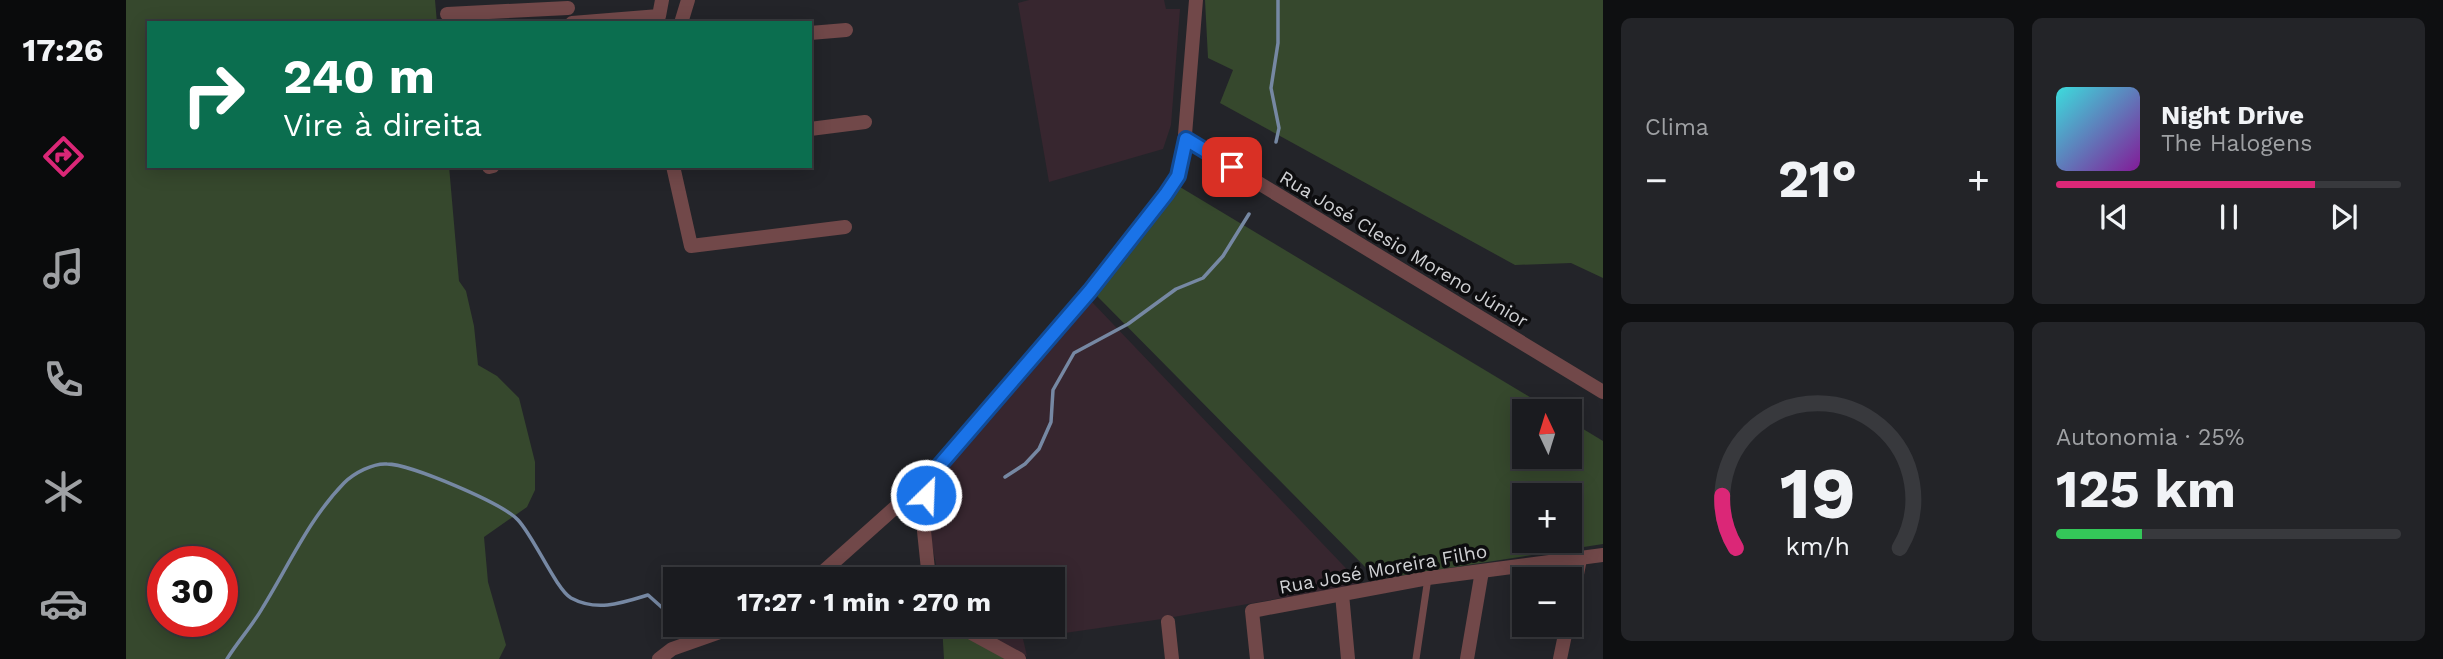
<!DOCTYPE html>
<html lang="pt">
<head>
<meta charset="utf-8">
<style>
  body { margin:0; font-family:"Work Sans",sans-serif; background:#232428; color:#f1f3f6; height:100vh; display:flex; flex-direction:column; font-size:26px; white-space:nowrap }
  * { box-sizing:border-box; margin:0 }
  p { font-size:23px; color:#9fa1a4 }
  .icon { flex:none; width:38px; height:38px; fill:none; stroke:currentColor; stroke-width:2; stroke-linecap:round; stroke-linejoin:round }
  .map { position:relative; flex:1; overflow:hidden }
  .side { display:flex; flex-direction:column; gap:18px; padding:18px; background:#0e0f11; width:840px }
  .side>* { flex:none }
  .top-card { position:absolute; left:21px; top:21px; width:665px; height:147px; border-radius:0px; box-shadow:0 4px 18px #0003,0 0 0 2px #38393d; background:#0b6e4f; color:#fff; overflow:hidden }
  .needle { width:46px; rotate:356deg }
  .controls { position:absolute; left:1386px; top:399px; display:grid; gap:14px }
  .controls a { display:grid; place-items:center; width:70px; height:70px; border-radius:0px; background:#1a1b1f; box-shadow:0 4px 18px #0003,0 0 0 2px #38393d; font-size:35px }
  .speed { position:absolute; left:21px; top:546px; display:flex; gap:14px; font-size:35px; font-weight:700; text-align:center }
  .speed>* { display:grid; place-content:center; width:91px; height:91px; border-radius:50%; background:#1a1b1f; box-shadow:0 4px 18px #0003,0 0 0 2px #38393d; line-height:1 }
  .speed .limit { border:10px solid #d22; background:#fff; color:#111 }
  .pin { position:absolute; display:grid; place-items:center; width:60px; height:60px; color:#fff; margin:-30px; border-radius:14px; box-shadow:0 4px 10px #0006 }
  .me { position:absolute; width:77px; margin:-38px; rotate:24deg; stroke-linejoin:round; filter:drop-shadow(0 0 5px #0008) }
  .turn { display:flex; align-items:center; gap:24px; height:147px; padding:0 21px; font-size:32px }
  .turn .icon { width:91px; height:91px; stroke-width:2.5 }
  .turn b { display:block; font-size:49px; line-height:60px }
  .big { font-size:52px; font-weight:700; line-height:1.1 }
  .side .tile { flex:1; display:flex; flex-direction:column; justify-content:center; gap:10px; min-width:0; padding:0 24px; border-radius:10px; background:#232428 }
  .side .dial { align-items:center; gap:0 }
  .dial svg { height:182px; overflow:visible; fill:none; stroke:#38393d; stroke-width:7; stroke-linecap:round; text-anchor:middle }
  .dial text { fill:#f1f3f6; stroke:none }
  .song { display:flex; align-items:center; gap:21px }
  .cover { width:84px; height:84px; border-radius:10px; background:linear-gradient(135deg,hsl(180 70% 55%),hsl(290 70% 35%)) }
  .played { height:7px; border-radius:4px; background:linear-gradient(90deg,#db2777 75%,#38393d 75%) }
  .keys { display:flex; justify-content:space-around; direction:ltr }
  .heat { display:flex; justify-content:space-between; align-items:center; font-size:38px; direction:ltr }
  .charge { height:10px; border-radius:5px; background:linear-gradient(90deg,#34c759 25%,#38393d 0) }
  .side .tiles { flex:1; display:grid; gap:18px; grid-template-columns:repeat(2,1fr) }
  .trip { position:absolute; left:537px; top:567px; width:402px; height:70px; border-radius:0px; background:#1a1b1f; box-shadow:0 4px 18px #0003,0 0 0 2px #38393d; font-weight:700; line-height:70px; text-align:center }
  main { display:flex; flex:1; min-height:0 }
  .tab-bar { display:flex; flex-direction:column; width:126px; justify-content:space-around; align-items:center; background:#0a0b0c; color:#9fa1a4 }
  .tab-bar .icon { width:49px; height:49px }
  .tab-bar .current { color:#db2777 }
  .tab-bar b { font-size:32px; color:#f1f3f6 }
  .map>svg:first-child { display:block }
</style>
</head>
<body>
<main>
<nav class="tab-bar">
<b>17:26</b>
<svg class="icon current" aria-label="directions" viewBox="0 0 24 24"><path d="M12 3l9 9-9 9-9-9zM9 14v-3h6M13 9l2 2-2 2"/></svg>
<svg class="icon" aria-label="music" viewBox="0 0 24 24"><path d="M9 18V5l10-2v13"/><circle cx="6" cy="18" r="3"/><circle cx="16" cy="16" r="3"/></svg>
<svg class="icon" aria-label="phone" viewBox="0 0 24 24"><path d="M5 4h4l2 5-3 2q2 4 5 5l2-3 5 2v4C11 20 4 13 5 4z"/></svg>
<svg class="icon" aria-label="climate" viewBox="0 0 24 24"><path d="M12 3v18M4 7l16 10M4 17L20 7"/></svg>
<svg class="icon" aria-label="car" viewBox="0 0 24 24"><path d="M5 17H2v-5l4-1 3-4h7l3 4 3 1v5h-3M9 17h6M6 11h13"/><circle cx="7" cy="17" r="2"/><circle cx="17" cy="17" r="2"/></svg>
</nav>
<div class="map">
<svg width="1477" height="659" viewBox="0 0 1477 659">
  <rect width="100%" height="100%" fill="#232429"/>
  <!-- industrial -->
  <path fill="#37262f" d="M903,0H1038L1040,9H1054L1045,125L1037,149L923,182L892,3Z
    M966,302L1235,584L1036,619L897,639L901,656L840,625H928V579H813L803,530L808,492L814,478Z"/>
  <!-- green -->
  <path fill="#36482d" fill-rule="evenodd" d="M0,0H309L311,23H23V166H323L333,281L340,291L348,326L352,365L371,376L393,398L409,462V490L401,507L358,537L362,582L380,645L373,659H0ZM37,562H96V621H37Z
    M1079,0H1477V278L1445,263L1389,265L1094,103L1107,70L1082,58Z
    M1054,187L1427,411H1398V457H1444V421L1477,441V544L1251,579L970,295ZM1398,495H1444V541H1398Z
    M816,625H817L883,659H818Z"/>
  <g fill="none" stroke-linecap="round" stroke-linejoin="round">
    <!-- stream -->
    <path stroke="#7688a3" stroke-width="3.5" d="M1150,142L1153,128L1145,88L1152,43V0
      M879,477L899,464L913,449L925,422L927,390L948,353L1002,324L1050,289L1077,278L1097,256L1123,214
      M554,625H561
      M101,659C112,641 127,625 137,607C163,565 183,519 218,483C228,473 247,463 261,464C284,464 376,503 392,520C408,537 430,589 445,598C471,612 496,603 522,595L550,620"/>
    <!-- service -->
    <path stroke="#714849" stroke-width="7" d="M1290,659L1302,578"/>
    <!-- minor -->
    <path stroke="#714849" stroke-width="14" d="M321,14L442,8
      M446,23L533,16L536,0
      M555,23L562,0
      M684,33L720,30
      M684,129L739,122
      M1060,139L1477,392
      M547,166L565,246L719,227
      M363,167L367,166
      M801,479L798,531L803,579
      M689,579L801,479L964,291L1040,194L1051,176L1057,159L1070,0
      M1216,594L1222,659
      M1444,610L1454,559
      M1042,622L1046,659
      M831,625L893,659
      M533,659L546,649L614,625
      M1131,659L1126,611L1302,578L1477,555
      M1341,659L1356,571
      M1434,659L1441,625"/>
  </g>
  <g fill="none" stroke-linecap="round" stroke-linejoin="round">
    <!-- route casing -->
    <g stroke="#114b97" stroke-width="18">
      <path id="route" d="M800,495L801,480L964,291L1040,194L1052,176L1060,139L1106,167"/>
    </g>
    <!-- route -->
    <use href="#route" stroke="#1a73e8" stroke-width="12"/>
  </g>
  <g text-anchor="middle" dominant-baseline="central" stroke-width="7" stroke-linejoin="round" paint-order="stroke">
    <!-- street labels -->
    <g font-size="19" fill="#d0d1d4" stroke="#0d0d0f">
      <text transform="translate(1278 249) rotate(31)">Rua José Clesio Moreno Júnior</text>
      <text transform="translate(1257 569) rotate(-10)">Rua José Moreira Filho</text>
    </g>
  </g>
</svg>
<div class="controls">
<a><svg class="needle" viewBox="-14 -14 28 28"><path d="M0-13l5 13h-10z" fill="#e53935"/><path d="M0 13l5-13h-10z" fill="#9fa1a4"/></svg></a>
<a>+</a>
<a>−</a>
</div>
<div class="speed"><div class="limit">30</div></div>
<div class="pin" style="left:1106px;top:167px;background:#d93025"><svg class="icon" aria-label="arrive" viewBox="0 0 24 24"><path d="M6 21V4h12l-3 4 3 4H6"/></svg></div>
<svg class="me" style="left:800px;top:495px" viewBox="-20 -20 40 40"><circle r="17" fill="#1a73e8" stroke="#fff" stroke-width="3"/><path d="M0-11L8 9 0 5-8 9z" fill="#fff"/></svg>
<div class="trip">17:27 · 1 min · 270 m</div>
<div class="top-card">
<div class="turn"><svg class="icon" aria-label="right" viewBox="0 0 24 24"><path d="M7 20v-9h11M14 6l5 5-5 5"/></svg><div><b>240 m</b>Vire à direita</div></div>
</div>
</div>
<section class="side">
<div class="tiles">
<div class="tile"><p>Clima</p>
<div class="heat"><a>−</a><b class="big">21°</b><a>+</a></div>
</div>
<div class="tile">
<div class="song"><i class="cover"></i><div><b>Night Drive</b><p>The Halogens</p></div></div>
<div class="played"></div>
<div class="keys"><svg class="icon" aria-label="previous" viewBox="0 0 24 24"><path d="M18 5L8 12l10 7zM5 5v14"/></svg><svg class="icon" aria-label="pause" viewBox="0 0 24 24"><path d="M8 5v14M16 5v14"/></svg><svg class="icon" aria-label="next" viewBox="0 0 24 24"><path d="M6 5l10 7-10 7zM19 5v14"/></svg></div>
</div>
<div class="tile dial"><svg viewBox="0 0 100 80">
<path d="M14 69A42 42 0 1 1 86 69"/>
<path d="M14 69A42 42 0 0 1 8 46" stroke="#db2777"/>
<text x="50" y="56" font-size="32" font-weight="700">19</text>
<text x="50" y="72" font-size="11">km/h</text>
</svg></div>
<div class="tile"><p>Autonomia · 25%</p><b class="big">125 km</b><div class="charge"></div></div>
</div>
</section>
</main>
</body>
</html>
